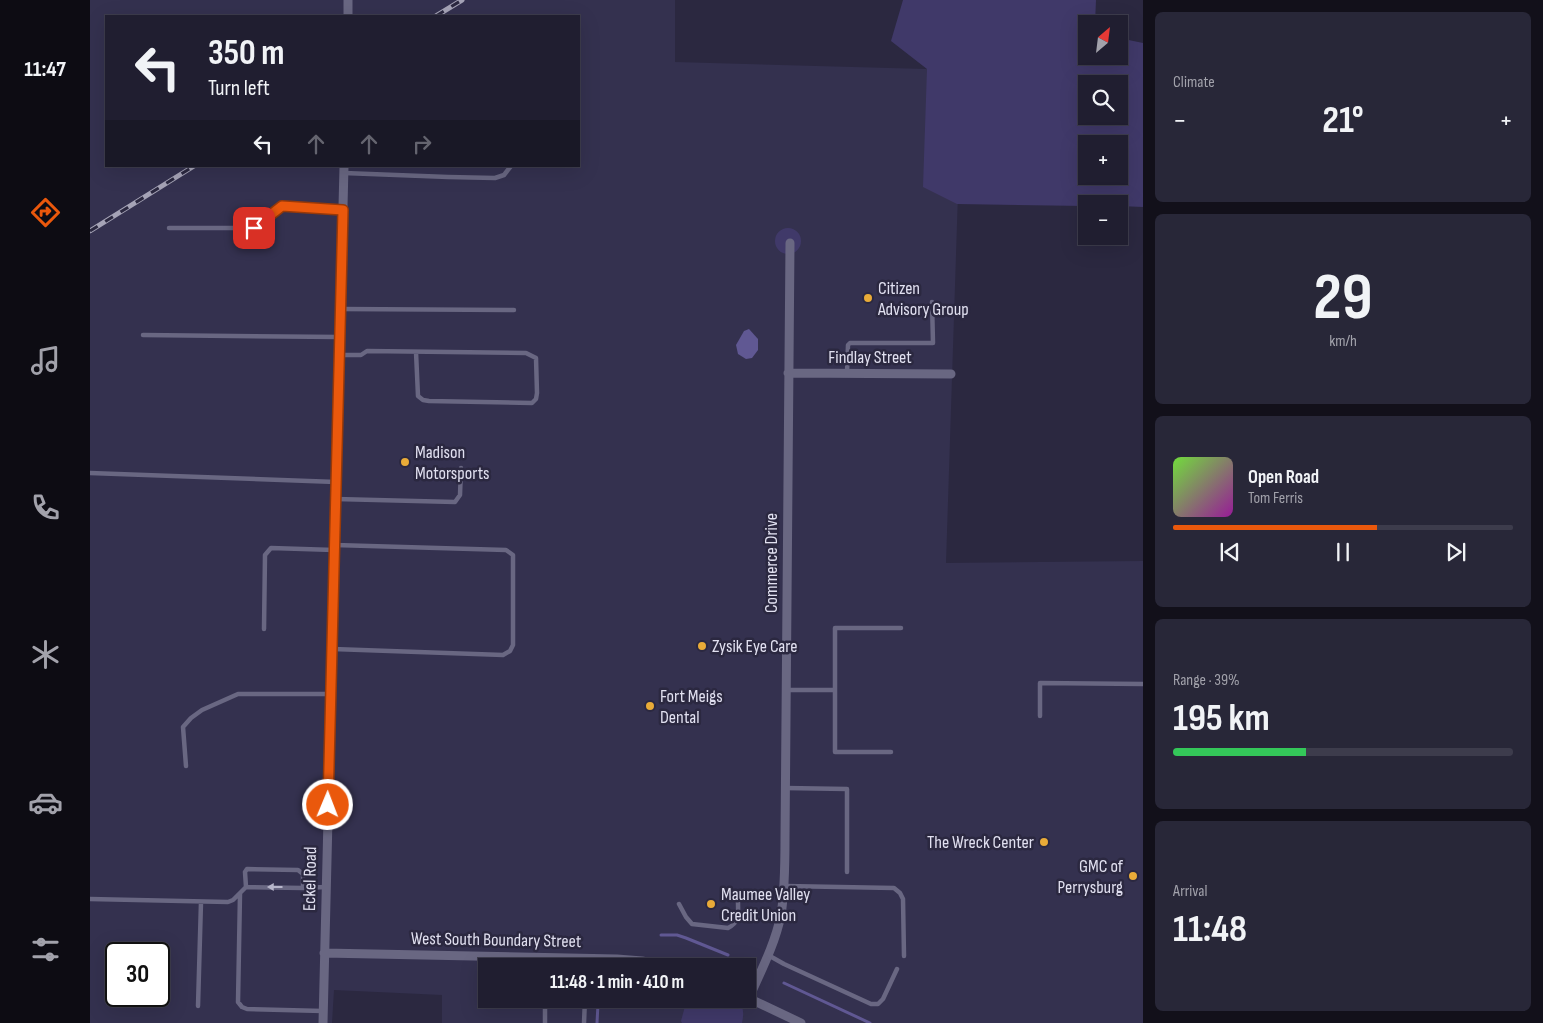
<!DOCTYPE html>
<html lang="en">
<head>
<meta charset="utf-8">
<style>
  body { margin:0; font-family:"Sofia Sans Condensed",sans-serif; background:#282738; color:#f1f3f6; height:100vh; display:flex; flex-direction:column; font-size:19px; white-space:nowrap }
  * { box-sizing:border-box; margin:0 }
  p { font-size:16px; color:#a2a2ab }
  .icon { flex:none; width:28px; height:28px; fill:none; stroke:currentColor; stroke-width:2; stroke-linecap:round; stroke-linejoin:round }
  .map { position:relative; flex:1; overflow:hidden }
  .panel { display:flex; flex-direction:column; gap:12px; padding:12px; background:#12101a; width:400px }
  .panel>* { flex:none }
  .hud { position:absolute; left:15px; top:15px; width:475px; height:152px; border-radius:0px; box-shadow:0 5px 20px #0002,0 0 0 1px #3d3c4c; background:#201e30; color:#f1f3f6; overflow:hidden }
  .needle { width:32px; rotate:28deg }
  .buttons { position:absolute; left:988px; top:15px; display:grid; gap:10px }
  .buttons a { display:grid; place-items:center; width:50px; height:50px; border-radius:0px; background:#201e30; box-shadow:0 5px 20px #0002,0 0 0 1px #3d3c4c; font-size:25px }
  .speed { position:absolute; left:15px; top:942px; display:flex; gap:10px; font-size:25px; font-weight:700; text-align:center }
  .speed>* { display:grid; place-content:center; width:65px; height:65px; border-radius:50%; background:#201e30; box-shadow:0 5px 20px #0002,0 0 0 1px #3d3c4c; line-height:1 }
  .speed .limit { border:2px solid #111; border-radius:8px; background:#fff; color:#111 }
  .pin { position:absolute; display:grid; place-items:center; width:42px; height:42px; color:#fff; margin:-21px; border-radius:10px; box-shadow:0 2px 8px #0006 }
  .me { position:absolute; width:55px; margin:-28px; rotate:1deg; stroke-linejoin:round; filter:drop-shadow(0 0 4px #0008) }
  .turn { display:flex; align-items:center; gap:18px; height:105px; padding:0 20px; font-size:22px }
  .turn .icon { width:65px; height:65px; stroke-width:2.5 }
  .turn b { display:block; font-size:35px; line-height:42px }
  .lanes { display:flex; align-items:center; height:48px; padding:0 20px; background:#0003; justify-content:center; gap:25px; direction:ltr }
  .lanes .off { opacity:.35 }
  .big { font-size:38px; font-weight:700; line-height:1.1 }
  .panel .tile { flex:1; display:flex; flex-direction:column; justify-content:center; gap:8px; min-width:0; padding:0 18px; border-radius:8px; background:#282738 }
  .panel .dial { align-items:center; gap:0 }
  .dial b { font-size:65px; line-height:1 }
  .song { display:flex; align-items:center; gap:15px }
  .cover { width:60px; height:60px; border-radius:8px; background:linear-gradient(135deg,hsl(100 70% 55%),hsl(300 70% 35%)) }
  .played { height:5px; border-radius:2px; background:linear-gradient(90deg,#ea580c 60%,#3d3c4c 60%) }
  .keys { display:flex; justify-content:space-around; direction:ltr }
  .heat { display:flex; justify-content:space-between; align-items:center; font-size:28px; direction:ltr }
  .charge { height:8px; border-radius:4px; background:linear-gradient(90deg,#34c759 39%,#3d3c4c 0) }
  .trip { position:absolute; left:388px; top:958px; width:278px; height:50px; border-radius:0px; background:#201e30; box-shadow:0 5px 20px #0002,0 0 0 1px #3d3c4c; font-weight:700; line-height:50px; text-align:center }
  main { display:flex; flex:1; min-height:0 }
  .tab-bar { display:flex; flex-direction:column; width:90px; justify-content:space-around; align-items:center; background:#0d0c13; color:#a2a2ab }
  .tab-bar .icon { width:35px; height:35px }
  .tab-bar .selected { color:#ea580c }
  .tab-bar b { font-size:22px; color:#f1f3f6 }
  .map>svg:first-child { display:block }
</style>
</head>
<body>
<main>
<nav class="tab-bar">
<b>11:47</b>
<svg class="icon selected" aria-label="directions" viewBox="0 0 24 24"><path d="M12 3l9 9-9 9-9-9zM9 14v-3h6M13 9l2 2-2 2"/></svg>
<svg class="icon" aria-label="music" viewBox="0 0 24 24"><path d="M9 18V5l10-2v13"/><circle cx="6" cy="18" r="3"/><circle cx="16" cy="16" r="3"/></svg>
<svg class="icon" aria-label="phone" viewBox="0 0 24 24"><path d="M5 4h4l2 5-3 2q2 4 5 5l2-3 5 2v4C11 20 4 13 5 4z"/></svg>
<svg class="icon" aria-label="climate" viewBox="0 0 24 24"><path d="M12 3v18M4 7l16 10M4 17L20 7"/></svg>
<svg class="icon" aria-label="car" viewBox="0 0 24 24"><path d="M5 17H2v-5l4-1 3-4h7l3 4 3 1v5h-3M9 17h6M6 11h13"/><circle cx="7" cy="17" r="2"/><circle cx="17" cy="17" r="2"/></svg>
<svg class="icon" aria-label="filters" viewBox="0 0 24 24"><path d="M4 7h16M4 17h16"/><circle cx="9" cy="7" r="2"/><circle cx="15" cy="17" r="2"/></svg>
</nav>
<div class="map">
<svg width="1053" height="1023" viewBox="0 0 1053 1023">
  <rect width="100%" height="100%" fill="#2b2840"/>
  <!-- built -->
  <path fill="#34314f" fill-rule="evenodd" d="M0,0H585V62L872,70L856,563L1053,561V1023H352V995L244,990L242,1023H0ZM16,16H489V166H16ZM26,954H69V996H26ZM396,966H656V999H396Z"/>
  <!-- green -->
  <path fill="#403969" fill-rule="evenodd" d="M813,0H1006L1005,24H996V56H1029V38L1053,43V207L1029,206V204H996V206L867,204L833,187L837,69L801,41ZM996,84H1029V116H996ZM996,144H1029V176H996Z
    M685 241a13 13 0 1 1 26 0a13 13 0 1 1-26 0Z
    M597,999C610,999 646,994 652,1007C654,1012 653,1018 652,1023H592L591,1021Z"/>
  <!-- water -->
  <path fill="#605893" d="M659,329L668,339V350L662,358L656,359L648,354L646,345L654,331Z"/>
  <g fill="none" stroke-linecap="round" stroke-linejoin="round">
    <!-- stream -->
    <path stroke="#605893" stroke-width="3" d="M571,935H587L596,938L638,955
      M694,983L780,1023
      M507,1023L508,1004L510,999"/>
    <!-- service -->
    <path stroke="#696782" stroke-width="4.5" d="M254,173L358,177L405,178L414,175L421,166
      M79,228H164L192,206L253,210
      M250,309L424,310
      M53,335L249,337
      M249,355H271L277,351L436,353L446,358L447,393L446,399L442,403L339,401L333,400L328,396L326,352
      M757,373L758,345L760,343H843L842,302
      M0,473L246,482
      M246,499L365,502L370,495L371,468
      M174,629L175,555L181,548L244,550
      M243,649L413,655L420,651L423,645V555L416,550L245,545
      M696,690H745
      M950,716V683L1053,684
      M801,752H745V628H811
      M96,766L93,727L101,718L112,710L148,694H240
      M695,788L757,789V872
      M695,886L804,888L810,893L813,899L814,956
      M156,887L213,888
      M150,894L148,1002L152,1007L157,1009L233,1011
      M0,899L138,902L143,900L156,887L155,872L157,869L208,870L213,874V888L236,887
      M589,904L596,917L602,924L638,928C650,922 648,914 648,902
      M678,955L694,964L781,1004H788L793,999L807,969
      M456,966V957
      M108,1006L111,902
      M455,1023V999
      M494,1023L495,999"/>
    <!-- minor -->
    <path stroke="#696782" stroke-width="9" d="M258,16V0
      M698,373L861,374
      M234,953L527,959L552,961L577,966
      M656,997L711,1023
      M659,998C671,971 685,944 691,915C695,890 695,864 695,838L700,243
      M233,1023L254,166"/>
    <!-- rail casing -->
    <g stroke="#a5a3b6" stroke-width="5">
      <path id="rail" d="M346,16L372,0
        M0,231L104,166"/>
    </g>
    <!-- rail -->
    <use href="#rail" stroke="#2b2840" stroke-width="3" stroke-dasharray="9" stroke-linecap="butt"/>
  </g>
  <!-- one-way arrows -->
  <defs><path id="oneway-solid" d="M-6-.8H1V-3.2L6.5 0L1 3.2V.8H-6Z" transform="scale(1.25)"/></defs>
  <use fill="#b7b6ca" href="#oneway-solid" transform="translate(185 887) rotate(-180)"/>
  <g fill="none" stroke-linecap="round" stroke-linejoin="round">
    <!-- route casing -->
    <g stroke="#983908" stroke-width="12">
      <path id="route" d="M164,228L192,206L253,210L238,805"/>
    </g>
    <!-- route -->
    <use href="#route" stroke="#ea580c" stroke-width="9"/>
  </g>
  <!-- markers -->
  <g fill="#e9ab38" stroke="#2b2840" stroke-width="2">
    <circle cx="778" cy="298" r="5"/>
    <circle cx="315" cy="462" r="5"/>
    <circle cx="612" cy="646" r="5"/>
    <circle cx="560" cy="706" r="5"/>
    <circle cx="954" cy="842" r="5"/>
    <circle cx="1043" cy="876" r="5"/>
    <circle cx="621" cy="904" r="5"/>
  </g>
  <g text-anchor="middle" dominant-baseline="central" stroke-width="5" stroke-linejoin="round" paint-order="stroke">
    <!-- poi labels -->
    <g font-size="18" fill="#e1e0f0" stroke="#2b2840" text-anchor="start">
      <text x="788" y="288">Citizen<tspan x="788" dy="21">Advisory Group</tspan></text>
      <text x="325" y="452">Madison<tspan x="325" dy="21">Motorsports</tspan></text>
      <text x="622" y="646">Zysik Eye Care</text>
      <text x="570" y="696">Fort Meigs<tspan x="570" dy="21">Dental</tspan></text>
      <text x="944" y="842" text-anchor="end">The Wreck Center</text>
      <text x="1033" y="866" text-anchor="end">GMC of<tspan x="1033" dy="21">Perrysburg</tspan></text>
      <text x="631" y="894">Maumee Valley<tspan x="631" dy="21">Credit Union</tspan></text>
    </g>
    <!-- street labels -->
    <g font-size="18" fill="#e1e0f0" stroke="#2b2840">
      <text x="780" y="357">Findlay Street</text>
      <text transform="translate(681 563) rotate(-90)">Commerce Drive</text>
      <text transform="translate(220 879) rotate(-89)">Eckel Road</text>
      <text transform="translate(406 940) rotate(1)">West South Boundary Street</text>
    </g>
  </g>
</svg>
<div class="buttons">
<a><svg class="needle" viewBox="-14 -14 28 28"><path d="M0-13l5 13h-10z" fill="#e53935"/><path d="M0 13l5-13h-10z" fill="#a2a2ab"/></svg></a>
<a><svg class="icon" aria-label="search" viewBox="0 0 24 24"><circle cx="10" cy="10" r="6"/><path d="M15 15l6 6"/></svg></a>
<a>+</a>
<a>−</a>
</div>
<div class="speed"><div class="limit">30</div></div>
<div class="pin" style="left:164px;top:228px;background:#d93025"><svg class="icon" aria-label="arrive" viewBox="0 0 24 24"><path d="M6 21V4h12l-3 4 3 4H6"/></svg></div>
<svg class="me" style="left:238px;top:805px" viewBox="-20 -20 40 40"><circle r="17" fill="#ea580c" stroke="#fff" stroke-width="3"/><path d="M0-11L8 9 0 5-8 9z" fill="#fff"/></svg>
<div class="trip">11:48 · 1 min · 410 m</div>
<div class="hud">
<div class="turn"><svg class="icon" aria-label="left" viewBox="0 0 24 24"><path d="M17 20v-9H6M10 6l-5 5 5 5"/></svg><div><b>350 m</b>Turn left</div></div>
<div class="lanes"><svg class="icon" aria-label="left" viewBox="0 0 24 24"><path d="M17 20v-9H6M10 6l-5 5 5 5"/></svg><svg class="icon off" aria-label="ahead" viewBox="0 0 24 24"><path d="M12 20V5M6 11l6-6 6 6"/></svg><svg class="icon off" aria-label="ahead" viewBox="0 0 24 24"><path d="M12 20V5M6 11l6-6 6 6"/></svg><svg class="icon off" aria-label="right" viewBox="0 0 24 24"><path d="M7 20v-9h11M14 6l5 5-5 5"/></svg></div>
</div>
</div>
<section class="panel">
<div class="tile"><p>Climate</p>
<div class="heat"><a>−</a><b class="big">21°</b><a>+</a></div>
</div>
<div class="tile dial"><b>29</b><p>km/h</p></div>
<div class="tile">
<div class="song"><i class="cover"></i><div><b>Open Road</b><p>Tom Ferris</p></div></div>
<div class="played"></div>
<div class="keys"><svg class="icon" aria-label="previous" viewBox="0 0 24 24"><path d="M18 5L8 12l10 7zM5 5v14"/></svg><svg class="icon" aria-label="pause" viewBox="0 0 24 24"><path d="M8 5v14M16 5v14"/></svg><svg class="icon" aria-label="next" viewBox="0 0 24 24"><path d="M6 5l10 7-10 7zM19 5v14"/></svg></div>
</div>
<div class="tile"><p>Range · 39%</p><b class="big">195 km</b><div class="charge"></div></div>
<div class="tile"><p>Arrival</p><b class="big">11:48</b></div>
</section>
</main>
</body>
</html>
